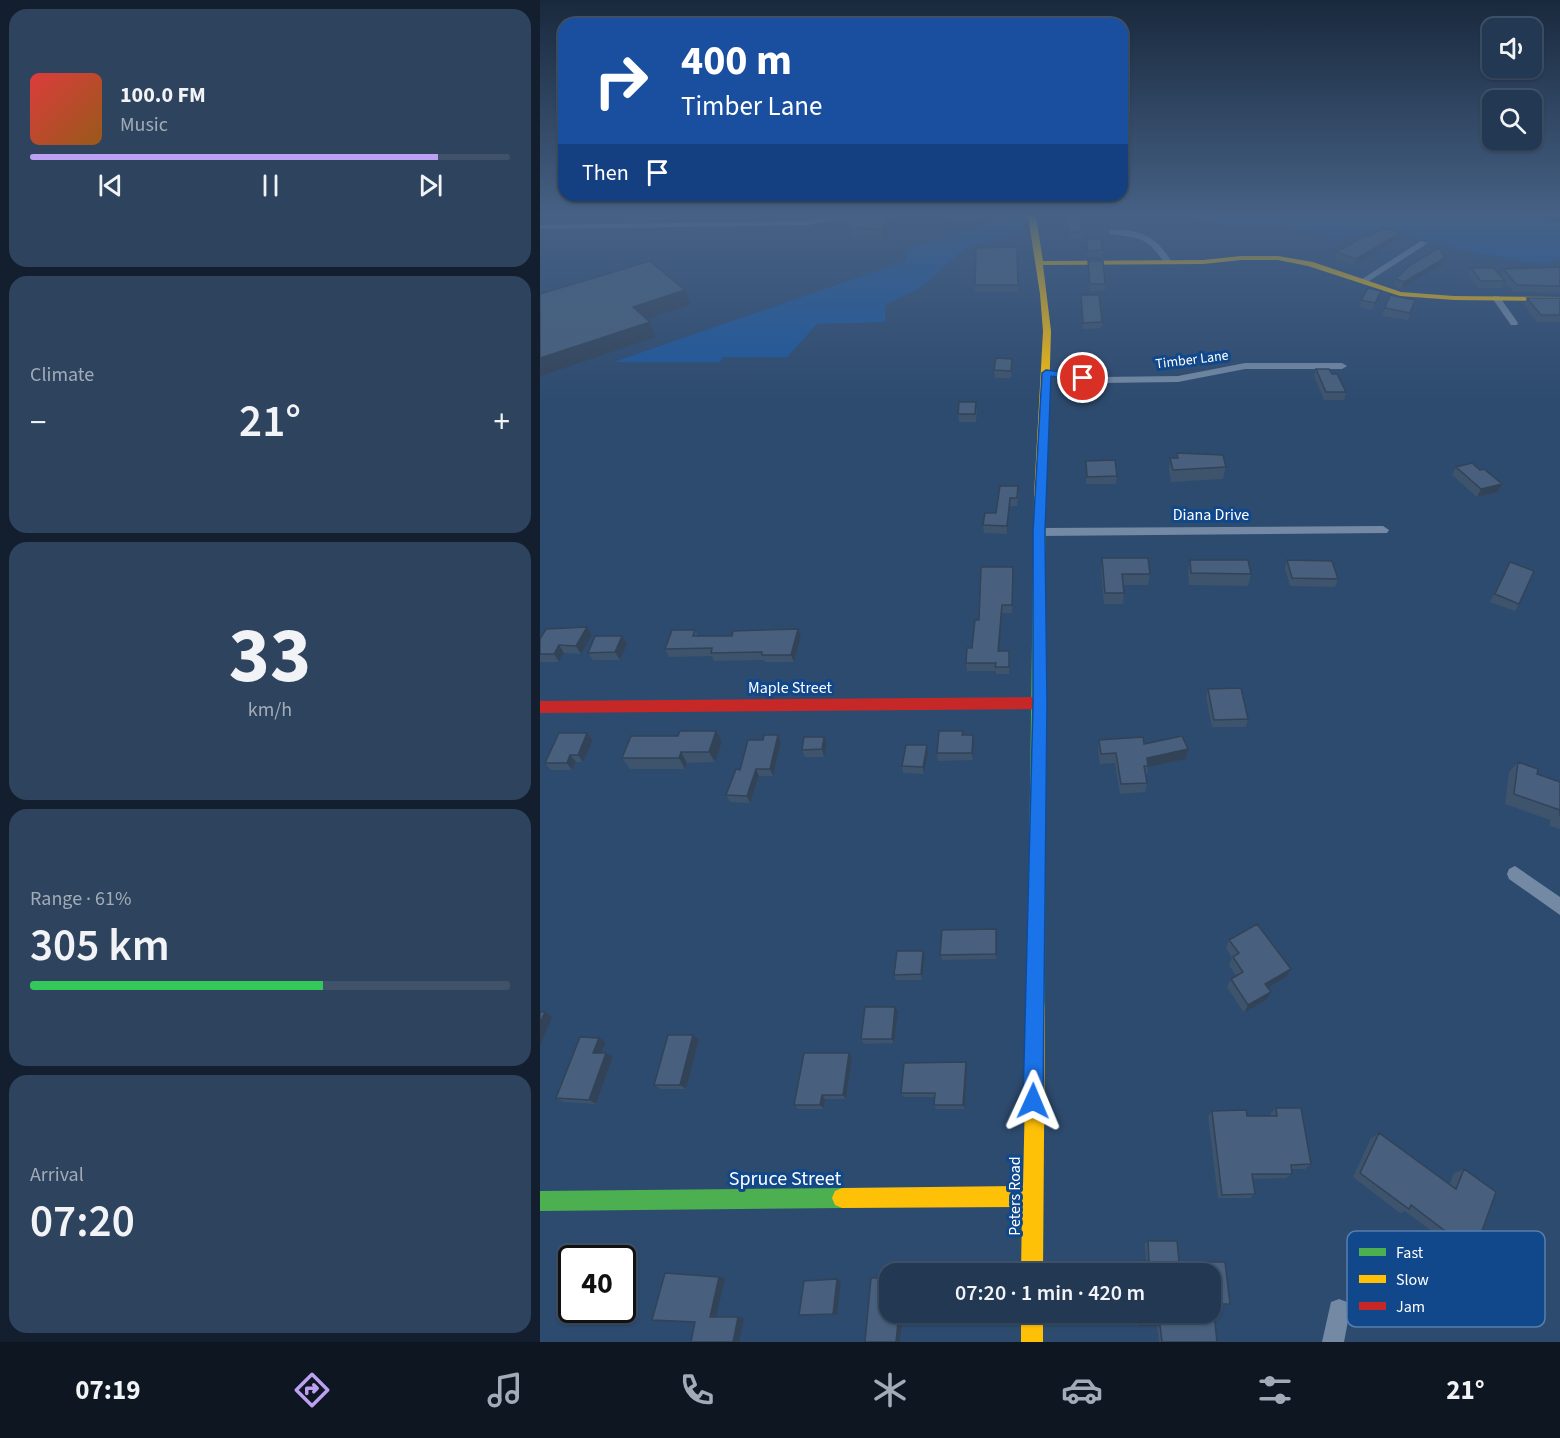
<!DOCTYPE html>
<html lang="en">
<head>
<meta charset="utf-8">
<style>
  body { margin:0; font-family:"Source Sans 3",sans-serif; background:#2e435d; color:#f1f3f6; height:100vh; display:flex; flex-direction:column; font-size:22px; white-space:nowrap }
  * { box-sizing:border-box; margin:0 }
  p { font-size:20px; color:#a2acb8 }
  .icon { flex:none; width:33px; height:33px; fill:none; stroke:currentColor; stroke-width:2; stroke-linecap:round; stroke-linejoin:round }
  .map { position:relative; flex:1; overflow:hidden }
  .drawer { display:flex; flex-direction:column; gap:9px; padding:9px; background:#131f2e; width:540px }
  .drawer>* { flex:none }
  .hud { position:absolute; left:18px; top:18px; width:570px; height:183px; border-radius:18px; box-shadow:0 2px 4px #0004,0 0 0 2px #3f526a; background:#1a4fa0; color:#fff; overflow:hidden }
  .controls { position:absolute; left:942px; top:18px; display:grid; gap:12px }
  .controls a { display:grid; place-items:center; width:60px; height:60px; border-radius:12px; background:#223853; box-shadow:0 2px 4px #0004,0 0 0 2px #3f526a; font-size:30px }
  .speed { position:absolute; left:18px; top:1245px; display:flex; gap:12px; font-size:30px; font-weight:700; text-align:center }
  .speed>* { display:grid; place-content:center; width:78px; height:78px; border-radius:50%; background:#223853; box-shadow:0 2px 4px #0004,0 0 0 2px #3f526a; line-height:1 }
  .speed .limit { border:3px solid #111; border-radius:9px; background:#fff; color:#111 }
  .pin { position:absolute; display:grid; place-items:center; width:51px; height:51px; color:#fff; margin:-26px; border:3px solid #fff; border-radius:50%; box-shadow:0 2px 6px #0007 }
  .me { position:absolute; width:66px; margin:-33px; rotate:1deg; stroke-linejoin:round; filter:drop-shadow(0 0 4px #0008) }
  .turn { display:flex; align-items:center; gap:21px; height:126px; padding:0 24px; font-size:27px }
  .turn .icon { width:78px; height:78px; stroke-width:2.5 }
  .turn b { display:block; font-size:42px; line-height:51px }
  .then { display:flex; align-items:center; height:57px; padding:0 24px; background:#0003; gap:12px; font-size:22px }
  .big { font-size:45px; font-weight:600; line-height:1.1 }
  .drawer .tile { flex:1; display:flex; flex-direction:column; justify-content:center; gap:9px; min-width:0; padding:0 21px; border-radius:18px; background:#2e435d }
  .drawer .dial { align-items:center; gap:0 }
  .dial b { font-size:78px; line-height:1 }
  .song { display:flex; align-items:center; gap:18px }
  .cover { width:72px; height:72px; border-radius:9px; background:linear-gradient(135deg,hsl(0 70% 55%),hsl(30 70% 35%)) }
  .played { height:6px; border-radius:3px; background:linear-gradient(90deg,#bca0f2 85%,#3f526a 85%) }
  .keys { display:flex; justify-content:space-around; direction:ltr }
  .heat { display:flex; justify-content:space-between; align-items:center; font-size:33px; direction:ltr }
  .charge { height:9px; border-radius:4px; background:linear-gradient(90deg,#34c759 61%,#3f526a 0) }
  .trip { position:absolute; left:339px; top:1263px; width:342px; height:60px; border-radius:18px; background:#223853; box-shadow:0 2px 4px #0004,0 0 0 2px #3f526a; font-weight:600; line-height:60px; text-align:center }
  .menu { display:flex; height:96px; justify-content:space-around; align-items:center; background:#0e1621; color:#a2acb8 }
  .menu .icon { width:42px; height:42px }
  .menu .selected { color:#bca0f2 }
  .menu b { font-size:27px; color:#f1f3f6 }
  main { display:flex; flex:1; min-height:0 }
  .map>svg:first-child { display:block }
</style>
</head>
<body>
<main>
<section class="drawer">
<div class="tile">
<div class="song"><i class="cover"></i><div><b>100.0 FM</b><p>Music</p></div></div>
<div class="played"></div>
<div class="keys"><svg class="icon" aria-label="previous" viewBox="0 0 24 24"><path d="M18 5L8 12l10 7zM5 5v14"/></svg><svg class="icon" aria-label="pause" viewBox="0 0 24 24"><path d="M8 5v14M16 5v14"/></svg><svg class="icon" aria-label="next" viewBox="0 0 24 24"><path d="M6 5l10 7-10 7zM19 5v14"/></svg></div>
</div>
<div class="tile"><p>Climate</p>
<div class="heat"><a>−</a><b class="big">21°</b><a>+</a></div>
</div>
<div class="tile dial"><b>33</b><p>km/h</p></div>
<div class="tile"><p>Range · 61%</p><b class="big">305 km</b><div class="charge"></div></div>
<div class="tile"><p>Arrival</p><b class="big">07:20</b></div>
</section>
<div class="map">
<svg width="1020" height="1342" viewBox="0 0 1020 1342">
  <rect width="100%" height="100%" fill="#2d4b6f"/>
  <!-- green -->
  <path fill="#1c589e" d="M477,216H481L483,232L426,248L380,288L345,305V322L277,324L247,357H183L180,362H74L365,261L369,248Z
    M657,216H1020V258L1007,264L976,260L935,253L842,227L798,239L748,226L678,224Z"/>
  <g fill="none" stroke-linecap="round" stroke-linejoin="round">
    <!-- stream -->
    <path stroke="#0d3568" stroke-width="3" d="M992,216L1020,221"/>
    <!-- street -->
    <path fill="#748aa4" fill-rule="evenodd" d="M295,216H312L268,225L0,229V225L268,221Z
      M572,230C603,230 615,236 632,262L625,264C607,236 599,238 569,234V230Z
      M881,241L888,243L826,283L819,281Z
      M953,296H959L978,323L977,325H971L952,298Z
      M705,363H802L807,366L802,369H705L638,382L561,383L506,376L501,373L506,370L561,377L638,376Z
      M843,526L849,530L847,533L499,536L493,532L499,528Z
      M975,866L1020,897V915L969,879L967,874L969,869Z
      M799,1299L807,1302L810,1310L804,1342H782L791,1302Z"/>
    <!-- fast -->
    <path fill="#4caf50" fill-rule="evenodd" d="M500,493L506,496L505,1006L502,1012L496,1015L490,1012L487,1006L494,496Z
      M302,1188L309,1191L312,1198L309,1205L302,1208L0,1211V1191Z"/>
    <!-- slow -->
    <path fill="#ffc107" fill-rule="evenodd" d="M488,216H496L503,261L663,260L701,256H738L773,262L861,292L914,296L1020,297V301L914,300L860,296L768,266L738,260H701L663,264L503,265L511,331L506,496L500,499L494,496L503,331L500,294Z
      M496,997L502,1000L505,1006L503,1274H481L482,1207L302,1208L295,1205L292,1198L295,1191L302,1188L483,1186L487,1006L490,1000Z
      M481,1312H503V1342H481Z"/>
    <!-- jam -->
    <path fill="#c62828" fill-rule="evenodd" d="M500,697L505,699L507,703L505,707L500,709L0,713V701Z"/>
  </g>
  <!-- wall -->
  <path fill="#3e536c" d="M410,216H438L437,222H410Z
    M527,216L542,232V239H529Z
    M349,222L343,239H311L310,228Z
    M547,239L562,250V257H547Z
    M858,239L814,266L794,259L796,252Z
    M477,247L478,292H435V285Z
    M905,258L902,265L861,289L854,286L856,279Z
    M548,261L565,284V291H550Z
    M1020,267V293L974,292L964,282L962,288H938L928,275L931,268L960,276L963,269Z
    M841,291L839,298L832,310L819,307L821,300Z
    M541,295L562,320V326L560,328L543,329Z
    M850,295L875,300L868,320L842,316Z
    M987,298H1020V322H997L984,305Z
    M472,366L471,378H455L454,370Z
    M776,369L792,374L806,392L804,400H784L774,376Z
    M437,409L436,422H419L418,414Z
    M637,453L686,467L683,479L631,482L629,470L630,458H636Z
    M546,461L577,476L576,484H546Z
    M916,467L940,470L962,484L958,492L937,497L912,475Z
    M460,486L479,494L477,506H470L467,534L444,533L443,525L456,513Z
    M562,558L610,574L608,585H583L584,593L583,604H564L561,570Z
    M650,560L711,574L708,586L649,585L648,572Z
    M747,560L798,579L795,587L750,586L745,568Z
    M970,562L979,604L975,611L950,602Z
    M473,567L472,613H462L459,651L470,659L469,674H456V671H427L426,663L432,648L439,620Z
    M47,627L52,635L41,654L24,653L19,662H0V639Z
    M155,630L158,636L261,637L254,662H225L224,660L174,661L172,656L129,657L125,649Z
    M87,644L80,660H53L48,653Z
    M668,689L708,719L706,727H672L666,697Z
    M47,733L53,740L43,762H36L32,770H11L5,763Z
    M238,735L241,743L233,776H219L210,803L190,802L186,795L223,740Z
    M423,735H433L434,742L433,760L398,761L397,753Z
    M559,740L604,744L646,759L608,767L607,775H606L607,783L605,792L580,794L575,763L560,764L558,750Z
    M182,742L175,762L147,763L145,769H90L82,758Z
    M287,744L284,757H265L262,750Z
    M387,745L388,753L384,774L363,773L362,766Z
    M978,762L997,774L1020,782V829L1010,826V820L965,804L969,772Z
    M457,935V959L402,960L400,955Z
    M689,940L746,977L728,987L726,1000L704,1013L687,987L691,979L696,976L689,965L692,958L686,948Z
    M385,956L382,980H356L354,975Z
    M358,1012L354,1043L324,1044L321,1039Z
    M153,1035L159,1040L146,1089H121L114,1085Z
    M66,1042L62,1053L73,1057L56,1104L24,1102L16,1098Z
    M309,1053L312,1057L306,1099H285L284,1109H258L254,1105Z
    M427,1066L425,1109H396L394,1105L395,1097H364L361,1093Z
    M736,1108L771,1164L765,1169H751L752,1174L746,1178L713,1179L715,1194L710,1198H678L668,1116L672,1111L707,1116H731L730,1114Z
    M839,1133L910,1184L914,1173L924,1169L934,1253L923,1255L865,1211L860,1213L813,1177L831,1138Z
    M608,1241H637L639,1262H685L690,1304L685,1305L673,1306L677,1342H619L617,1326H596L595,1312H670V1274H593V1264L595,1262H606L605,1244Z"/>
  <!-- shaded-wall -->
  <path fill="#324358" d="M346,216H348L349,222L343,239L342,229Z
    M860,233L858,239L814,266L816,259Z
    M905,258L902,265L861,289L864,282Z
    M145,290L150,305L99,321L93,307Z
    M841,291L839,298L832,310L835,303Z
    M110,322L116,337L0,376V358Z
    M962,484L958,492L937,497L941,489Z
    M470,498V506L467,534V526Z
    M462,605V613L459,659L458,651Z
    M47,627L52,635L41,654L36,646Z
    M258,629L261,637L254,662L251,655Z
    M82,636L87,644L80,660L75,652Z
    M19,645L24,653L19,662L14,654Z
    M176,731L182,742L175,762L169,752Z
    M47,733L53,740L43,762L38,755Z
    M238,735L241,743L233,776L230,769Z
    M433,735L434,742L433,760L432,753Z
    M284,737L287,744L284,757L282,749Z
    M387,745L388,753L384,774L383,767Z
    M648,749L646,759L608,767L607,758Z
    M141,752L147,763L145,769L139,758Z
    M30,755L36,762L32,770L27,763Z
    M216,769L219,776L210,803L207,796Z
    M456,929L457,935V959L456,954Z
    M383,951L385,956L382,980L381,974Z
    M751,969L746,977L721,992L725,984Z
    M731,992L726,1000L704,1013L708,1005Z
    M355,1007L358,1012L354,1043L352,1039Z
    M5,1012L12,1017L0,1046V1023Z
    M153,1035L159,1040L146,1089L140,1085Z
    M59,1038L66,1042L60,1057L53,1053Z
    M66,1053L73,1057L56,1104L49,1100Z
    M309,1053L312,1057L306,1099L303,1095Z
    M426,1062L427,1066L425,1109L423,1105Z
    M282,1095L285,1099L284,1109L280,1105Z
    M179,1277L185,1278L176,1317H170Z
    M297,1279L301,1281L297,1315L293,1314Z
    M359,1312H363L360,1342H356Z
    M198,1317L204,1318L199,1342H193Z"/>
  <!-- building -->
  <path fill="#48607d" stroke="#324358" stroke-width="1.5" d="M315,216H346L342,229L310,228Z
    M527,216H540L542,232H529Z
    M844,228L860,233L816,259L796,252L825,236L827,237Z
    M547,239H561L562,250L547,251Z
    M477,247L478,285H435L436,248Z
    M899,248L905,258L864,282L856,279L870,265Z
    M110,261L145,290L93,307L110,322L0,358V294Z
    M548,261H563L565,284H550Z
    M1020,267V286L977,285L963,269Z
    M931,268H954L965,281H941Z
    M828,288L841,291L835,303L821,300Z
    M541,295H559L562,320L561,322L543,323Z
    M850,295L875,300L870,313L845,308Z
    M987,298H1020V315H1001Z
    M456,358L472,359L471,371L454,370Z
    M776,369H789L792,374H797L806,392H786Z
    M419,402H436L435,414H418Z
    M637,453L683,455L686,467L633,470L630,458H638Z
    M575,460L577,476L547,477L546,461Z
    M932,463L940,470L944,469L962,484L941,489L916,467Z
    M460,486H478L477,498H470L467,526L443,525L445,513H456Z
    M562,558H608L610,574H582L584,593H565Z
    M650,560H708L711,574L651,573Z
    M747,560L792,561L798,579L752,578Z
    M970,562L994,571L979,604L955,594Z
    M441,567H473L472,605H462L458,651H469V667H455L456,663H426L427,648H432L435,620H439Z
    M47,627L36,646L19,645L14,654H0V639L6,629Z
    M258,629L251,655H222V652L171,653L172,648L125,649L132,630H155L153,636H192L193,631Z
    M55,636H82L75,652L48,653Z
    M701,688L708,719L674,720L668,689Z
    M140,731H176L169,752H141L139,758H82L91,736H138Z
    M399,731H423L422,735H433L432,753H397Z
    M19,733H47L38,755H30L27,763H5Z
    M224,735H238L230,769H216L207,796L186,795L196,769L200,770L208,740H223Z
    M642,736L648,749L607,758L608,766H604L607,783L581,784L576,753L561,754L559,740L603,737L604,744Z
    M264,737H284L282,749L262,750Z
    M366,745H387L383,767L362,766Z
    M978,762L998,769L997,774L1020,782V816V810L974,794Z
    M717,924L751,969L725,984L731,992L708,1005L691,979L703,972L693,957L699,953L689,940Z
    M456,929V954L400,955L402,930Z
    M357,951H383L381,974L354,975Z
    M325,1007H355L352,1039H321Z
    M0,1012H5L0,1023Z
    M128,1035H153L140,1085H114Z
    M40,1037L59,1038L53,1053H66L49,1100L16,1098Z
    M264,1053H309L303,1095H282L280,1105H254Z
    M426,1062L423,1105H394L395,1093H361L364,1063Z
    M736,1108H761L771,1164L751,1165L752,1174H712L715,1194L682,1195L672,1111L706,1110L707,1116H737Z
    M839,1133L916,1189L924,1169L956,1192L934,1253L871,1205L869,1209L820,1173Z
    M608,1241H637L639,1262H685L690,1304H673L677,1342H622L620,1325H598V1312H670V1274H595V1262L609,1261Z
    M125,1273L179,1277L170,1317H198L193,1342H151L155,1322L112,1320Z
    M331,1278H350V1312H359L356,1342H325Z
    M297,1279L293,1314L259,1315L264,1281Z"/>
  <!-- sky -->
  <linearGradient id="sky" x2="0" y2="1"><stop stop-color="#19293d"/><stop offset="0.53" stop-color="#466185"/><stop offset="1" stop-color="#466185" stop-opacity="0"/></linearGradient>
  <rect width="1020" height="404" fill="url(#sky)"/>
  <!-- route -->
  <path fill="#1a73e8" stroke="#114b97" stroke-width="1.5" d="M506,370L543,375L548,378L543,381L511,376L505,532L507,703L503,1101L500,1108L493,1111L486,1108L483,1101L493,703V532L502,373Z"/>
  <g text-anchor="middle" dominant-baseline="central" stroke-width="6" stroke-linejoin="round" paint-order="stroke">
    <!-- far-street labels -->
    <g font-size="14" fill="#fff" stroke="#11488b">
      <text transform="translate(652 360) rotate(-7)">Timber Lane</text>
    </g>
    <!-- street labels -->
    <g font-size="16" fill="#fff" stroke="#11488b">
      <text x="671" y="515">Diana Drive</text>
      <text x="250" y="688">Maple Street</text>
      <text transform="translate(475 1196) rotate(-90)">Peters Road</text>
    </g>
    <!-- near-street labels -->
    <g font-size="20" fill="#fff" stroke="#11488b">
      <text x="245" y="1179">Spruce Street</text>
    </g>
  </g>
  <!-- legend -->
  <rect x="807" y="1231" width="198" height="96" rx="9" fill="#11488b" stroke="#587fae" stroke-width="1.5"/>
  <rect x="819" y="1248" width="27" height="8" fill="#4caf50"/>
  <rect x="819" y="1275" width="27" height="8" fill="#ffc107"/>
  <rect x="819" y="1302" width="27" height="8" fill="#c62828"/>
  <g font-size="16" fill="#fff">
    <text x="856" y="1258">Fast</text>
    <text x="856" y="1285">Slow</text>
    <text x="856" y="1312">Jam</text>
  </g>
</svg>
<div class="controls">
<a><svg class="icon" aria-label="sound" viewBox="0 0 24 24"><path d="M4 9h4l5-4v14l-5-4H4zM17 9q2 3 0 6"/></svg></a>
<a><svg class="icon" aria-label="search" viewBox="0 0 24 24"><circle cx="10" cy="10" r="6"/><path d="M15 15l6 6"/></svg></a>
</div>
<div class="speed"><div class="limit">40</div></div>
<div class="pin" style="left:543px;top:378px;background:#d93025"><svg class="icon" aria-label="arrive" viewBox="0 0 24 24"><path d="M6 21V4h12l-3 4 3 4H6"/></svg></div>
<svg class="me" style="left:493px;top:1101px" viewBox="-20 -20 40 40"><path d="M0-17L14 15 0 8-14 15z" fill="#1a73e8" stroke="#fff" stroke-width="4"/></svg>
<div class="trip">07:20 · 1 min · 420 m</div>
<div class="hud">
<div class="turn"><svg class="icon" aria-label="right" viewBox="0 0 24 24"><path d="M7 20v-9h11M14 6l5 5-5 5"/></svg><div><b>400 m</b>Timber Lane</div></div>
<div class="then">Then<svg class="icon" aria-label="arrive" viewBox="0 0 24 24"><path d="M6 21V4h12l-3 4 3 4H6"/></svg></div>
</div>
</div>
</main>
<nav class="menu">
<b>07:19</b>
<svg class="icon selected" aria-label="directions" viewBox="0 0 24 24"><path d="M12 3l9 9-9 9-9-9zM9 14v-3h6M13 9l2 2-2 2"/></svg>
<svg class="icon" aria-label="music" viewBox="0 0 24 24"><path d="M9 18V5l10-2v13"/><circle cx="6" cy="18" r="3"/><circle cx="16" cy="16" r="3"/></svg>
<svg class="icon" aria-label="phone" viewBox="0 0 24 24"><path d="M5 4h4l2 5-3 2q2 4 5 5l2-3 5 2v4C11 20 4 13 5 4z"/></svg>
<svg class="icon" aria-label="climate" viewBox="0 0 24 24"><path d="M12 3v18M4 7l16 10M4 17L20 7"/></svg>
<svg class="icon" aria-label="car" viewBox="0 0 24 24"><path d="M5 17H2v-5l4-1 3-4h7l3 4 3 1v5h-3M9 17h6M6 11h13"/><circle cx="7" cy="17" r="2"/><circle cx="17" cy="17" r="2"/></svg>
<svg class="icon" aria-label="filters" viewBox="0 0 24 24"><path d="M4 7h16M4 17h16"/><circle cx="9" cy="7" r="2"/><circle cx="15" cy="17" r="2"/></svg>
<b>21°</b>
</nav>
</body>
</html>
